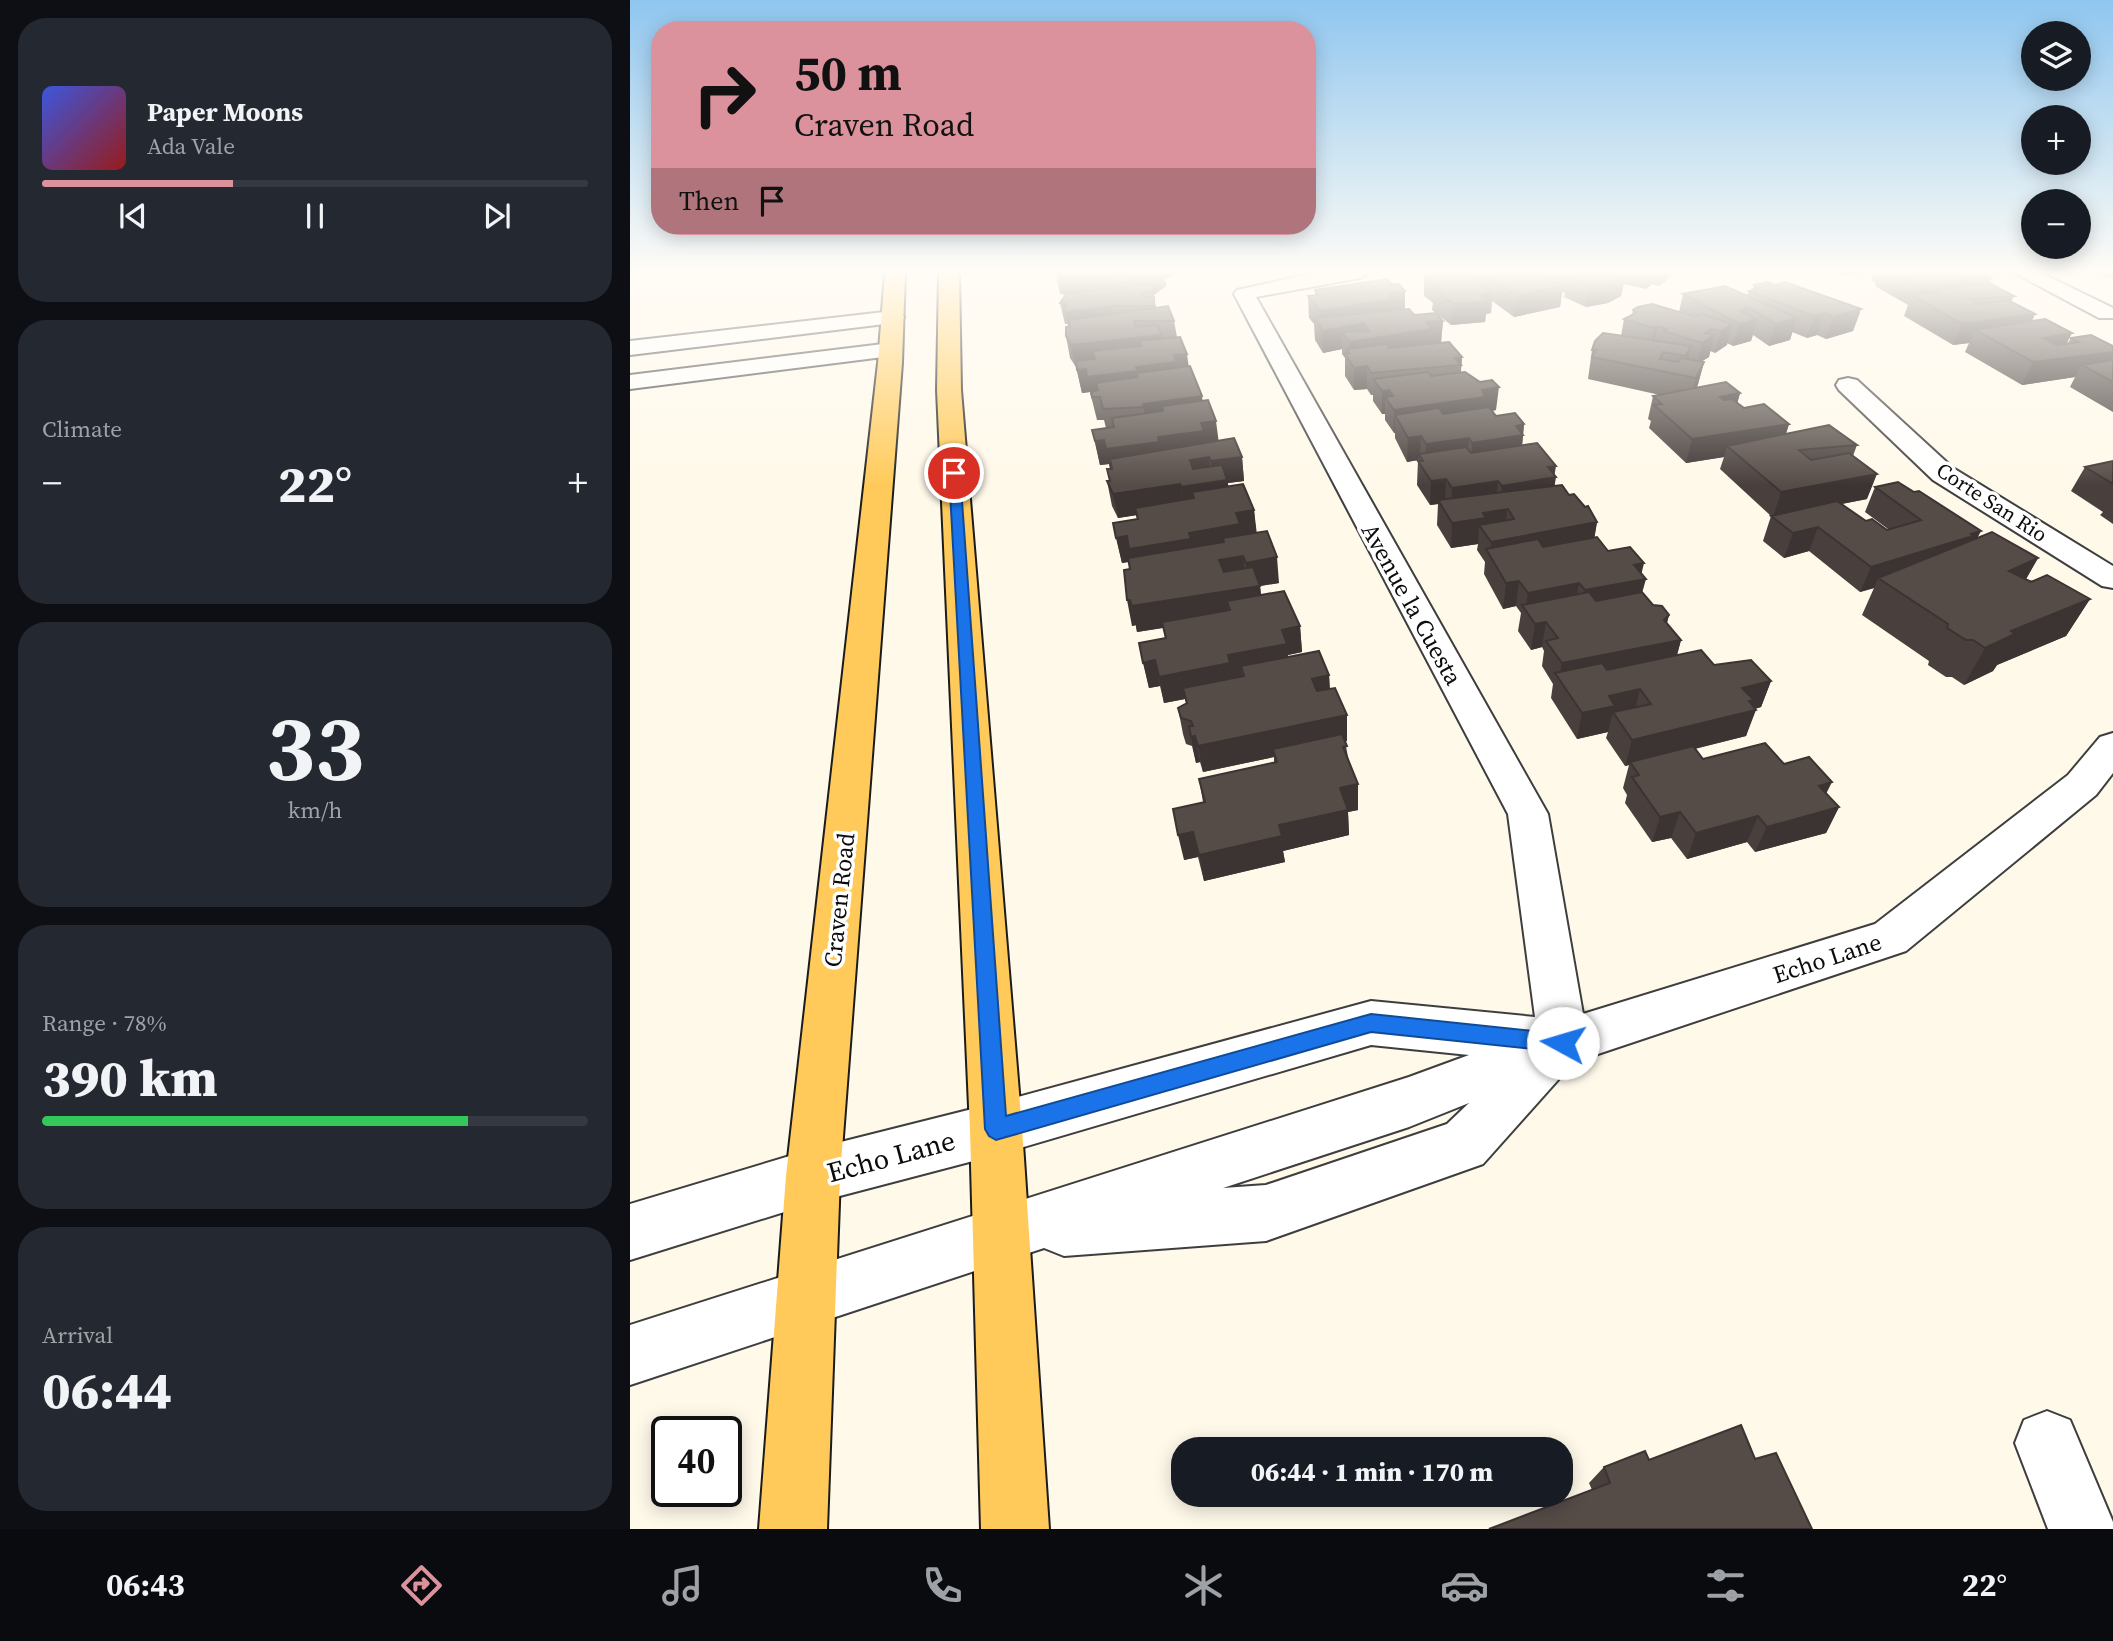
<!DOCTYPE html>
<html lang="en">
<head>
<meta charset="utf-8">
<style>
  body { margin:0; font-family:"Source Serif 4",serif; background:#242831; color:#f1f3f6; height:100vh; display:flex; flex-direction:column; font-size:26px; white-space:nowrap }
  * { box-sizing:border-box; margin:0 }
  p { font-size:23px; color:#9ea1a6 }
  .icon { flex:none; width:38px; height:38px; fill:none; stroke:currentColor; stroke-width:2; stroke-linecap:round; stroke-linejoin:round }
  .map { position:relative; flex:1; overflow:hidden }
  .details { display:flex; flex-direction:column; gap:18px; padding:18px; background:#0d0f14; width:630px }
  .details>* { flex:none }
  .hud { position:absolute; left:21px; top:21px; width:665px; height:214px; border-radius:28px; box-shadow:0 4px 18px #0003; background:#dc929d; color:#111; overflow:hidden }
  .controls { position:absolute; left:1391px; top:21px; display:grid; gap:14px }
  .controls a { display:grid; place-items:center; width:70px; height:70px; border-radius:50%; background:#171b24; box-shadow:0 4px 18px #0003; font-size:35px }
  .speed { position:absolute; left:21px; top:1416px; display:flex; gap:14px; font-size:35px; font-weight:700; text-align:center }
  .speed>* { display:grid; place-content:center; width:91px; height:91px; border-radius:50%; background:#171b24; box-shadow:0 4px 18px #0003; line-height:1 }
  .speed .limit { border:4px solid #111; border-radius:10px; background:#fff; color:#111 }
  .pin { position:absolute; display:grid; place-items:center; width:60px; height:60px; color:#fff; margin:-30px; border:4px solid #fff; border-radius:50%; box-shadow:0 2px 7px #0007 }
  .me { position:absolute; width:77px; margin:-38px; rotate:276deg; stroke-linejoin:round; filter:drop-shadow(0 0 5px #0008) }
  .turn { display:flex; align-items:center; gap:24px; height:147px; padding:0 28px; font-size:32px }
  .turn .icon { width:91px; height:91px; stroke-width:2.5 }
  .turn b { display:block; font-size:49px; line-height:60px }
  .then { display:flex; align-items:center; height:66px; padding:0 28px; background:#0003; gap:14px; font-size:26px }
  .big { font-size:52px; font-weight:800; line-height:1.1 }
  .details .card { flex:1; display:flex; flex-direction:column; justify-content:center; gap:10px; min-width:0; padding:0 24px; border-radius:28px; background:#242831 }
  .details .dial { align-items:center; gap:0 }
  .dial b { font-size:91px; line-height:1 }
  .song { display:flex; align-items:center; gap:21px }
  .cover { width:84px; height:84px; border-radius:10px; background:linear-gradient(135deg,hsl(230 70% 55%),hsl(0 70% 35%)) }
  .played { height:7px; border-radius:4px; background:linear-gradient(90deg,#dc929d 35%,#363941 35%) }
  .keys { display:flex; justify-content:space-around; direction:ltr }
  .heat { display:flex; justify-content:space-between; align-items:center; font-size:38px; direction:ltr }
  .charge { height:10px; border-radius:5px; background:linear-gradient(90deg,#34c759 78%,#363941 0) }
  .trip { position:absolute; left:541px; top:1437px; width:402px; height:70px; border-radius:28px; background:#171b24; box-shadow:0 4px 18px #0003; font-weight:800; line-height:70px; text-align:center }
  .dock { display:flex; height:112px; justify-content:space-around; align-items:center; background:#090b0e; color:#9ea1a6 }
  .dock .icon { width:49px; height:49px }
  .dock .selected { color:#dc929d }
  .dock b { font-size:32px; color:#f1f3f6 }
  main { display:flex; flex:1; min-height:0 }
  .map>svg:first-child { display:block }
</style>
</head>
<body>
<main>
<section class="details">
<div class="card">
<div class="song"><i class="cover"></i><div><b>Paper Moons</b><p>Ada Vale</p></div></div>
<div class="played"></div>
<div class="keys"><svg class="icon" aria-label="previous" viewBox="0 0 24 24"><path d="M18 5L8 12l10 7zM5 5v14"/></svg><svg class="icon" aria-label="pause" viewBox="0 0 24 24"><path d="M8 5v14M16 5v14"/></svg><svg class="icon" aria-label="next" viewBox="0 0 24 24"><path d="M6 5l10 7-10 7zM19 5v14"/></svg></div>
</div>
<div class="card"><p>Climate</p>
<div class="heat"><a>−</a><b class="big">22°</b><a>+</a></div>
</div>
<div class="card dial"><b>33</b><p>km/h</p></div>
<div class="card"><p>Range · 78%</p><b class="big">390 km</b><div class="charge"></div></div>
<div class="card"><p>Arrival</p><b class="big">06:44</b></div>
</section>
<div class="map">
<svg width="1483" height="1529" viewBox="0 0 1483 1529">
  <rect width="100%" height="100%" fill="#fff9ea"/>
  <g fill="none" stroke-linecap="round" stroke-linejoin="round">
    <!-- minor casing -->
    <g stroke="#3e3e3e" stroke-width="4">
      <path id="minor" d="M690,272H740L730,278L626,297L918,814L953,1014L1245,924L1438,775L1470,737L1483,733V773L1466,795L1276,951L944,1062L853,1164L636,1241L434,1256L414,1248L0,1385V1325L779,1077L839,1055L741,1045L366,1155L183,1203L0,1260V1204L183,1149L366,1103L741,1001L905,1017L878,814L604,294L607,290ZM839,1103L817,1124L636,1185L593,1188L779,1127Z
        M1383,272H1409L1483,308V318H1469Z
        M263,311L274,317L271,322L0,355V341Z
        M261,343L269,345L272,350L269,355L0,389V375Z
        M1218,378L1227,380L1323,468L1483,566V588L1472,586L1303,480L1209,390L1206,385L1209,380Z
        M1417,1411L1440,1420L1483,1522V1529H1418L1385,1443L1394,1420Z"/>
    </g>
    <!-- major casing -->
    <g stroke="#1c1c1c" stroke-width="4">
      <path id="major" d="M255,272H275L272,363L210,1176L197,1529H129L156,1176L248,363Z
        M309,272H329L331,390L392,1129L419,1529H351L340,1129L307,390Z"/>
    </g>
    <!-- minor -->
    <use href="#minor" fill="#fff" fill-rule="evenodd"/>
    <!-- major -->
    <use href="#major" fill="#ffca5a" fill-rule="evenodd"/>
  </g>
  <!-- wall -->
  <path fill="#49403d" d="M800,272L846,273L1042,272L1041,276L1029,286L1022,284L1016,289L994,284L991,296L978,303L956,307L934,297L935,293L932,292L930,307L884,317L862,301L861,313L856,314L855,322L821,325L802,310L803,303L794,296V276L800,274Z
    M1207,272H1243L1214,276Z
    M1244,272H1353L1359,283L1384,296L1381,302L1405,314L1402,321L1437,344L1438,343L1441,338L1483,346V412L1440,387L1445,377L1392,385L1335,352L1339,343L1323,345L1274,316L1278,305L1245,286L1246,283L1241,280Z
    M1464,272H1483V277L1477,278Z
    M426,274L535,279L536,286L524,295L526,308L544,321L547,337L588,440L612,457L614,481L598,483V486L624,510L626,533L649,583L630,586L631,595L670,626L672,652L658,655V657L699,675L700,689L717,715V741H715L728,810L718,812L719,835L653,851L655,862L574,881L568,857L554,860L573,802L569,779L644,762V757L573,772L570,762L566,763L562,746L556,744L553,734L548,708L556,704L555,699L534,703L530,686L519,688L509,643L535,638L533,628L507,632L506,625L502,626L499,562L492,563L483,523L507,519L506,515L488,518L482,506L477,481H479L480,469L479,464L470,465L462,430L476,428L474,420H467L460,392L452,393L446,367L440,358L436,336L438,327V324H435L430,303L436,295L430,294Z
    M762,284L775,291V310L784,315L813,321L811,342L832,357L831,372L866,410L862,411L866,416L894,424L892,445L925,476L924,486L939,495L967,522L964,538L978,551L1012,574V592L1023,605L1039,615L1037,623L1051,640L1047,655L1141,681L1131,707L1125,709L1116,736L1065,749L1073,759L1154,764L1196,793L1209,807L1196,833L1125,852L1117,842L1057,859L1041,838L1022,842L995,803L997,795L993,788L999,765L995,766L976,738L978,732L947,739L921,698L923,684L912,666L914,651L912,647L901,650L888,631L891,613L886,606L873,609L854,574L855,562L847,550L848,544L821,548L807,525L808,504L800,505L787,485L788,460L777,462L765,438V433H764L755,420V414H752L743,401V395H741L737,389L724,390L715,376V358L712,354V349L693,353L685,340L684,324L679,318L678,296H685V290Z
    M1124,285H1145L1231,309L1223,331L1196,339L1187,335L1177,338L1162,332L1160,340L1139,346L1123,335L1121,341L1103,346L1097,343V345L1085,353L1080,351L1079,357L1072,361L1074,362L1067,388L1110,393L1107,403L1114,408L1159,424L1156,434L1227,445L1223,456L1237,499L1212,504L1236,521L1257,530L1258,529L1235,512L1245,487L1347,538L1408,558L1396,579L1460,599L1436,636L1367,665L1363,671L1334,685L1322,677H1316L1298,665L1299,661L1232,615L1244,588L1230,592L1179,551L1154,558L1133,541L1141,516L1090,469L1094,457L1056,463L1019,428L1021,421L1018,419L1023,396L1030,395L958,379L962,350L991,336L994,319L1002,315L1003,310L1049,312L1053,294L1117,296L1119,291L1123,289Z
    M1483,461V524L1470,515L1473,512L1441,491L1455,467Z
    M1125,1459L1182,1529L962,1490L959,1483L974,1467L1019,1460Z"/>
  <!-- shaded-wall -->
  <path fill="#3c3432" d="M516,272H553L535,279L536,286L524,295L526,313L523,292L515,293L513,279Z
    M1020,272H1024L1022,284L1016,289Z
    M1032,272H1042L1041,276L1029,286Z
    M1215,272H1243L1214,276Z
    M1480,272H1483V277L1477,278Z
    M995,276L991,296L978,303L956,307L959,286Z
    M852,277L851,294L862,292L861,313L856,314L855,322L821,325L823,304L844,279Z
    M1362,277L1353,298L1310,292L1307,290L1301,304L1285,297L1289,286Z
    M503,278L506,298L499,303L496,282Z
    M933,286L930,307L884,317L887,296Z
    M775,291V312L734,323V340L797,322L813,321L811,342L719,361V342L712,332V349L693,353L690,311L758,293Z
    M481,306L485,328L440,334L435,312Z
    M1118,307L1113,323L1127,319L1121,341L1103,346L1109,324L1110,311Z
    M1231,309L1223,331L1196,339L1203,317Z
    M1194,313L1187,335L1177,338L1184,316Z
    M1405,314L1395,335L1345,330L1339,343L1323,345L1332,324Z
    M1167,318L1160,340L1139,346L1146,324Z
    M1102,324L1097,345L1085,353L1091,331Z
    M1028,326L1023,348L1019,350L1024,328Z
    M1082,329L1079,338L1084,335L1079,357L1066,365L1075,333Z
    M1442,333L1431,355L1413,338Z
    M531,335L534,357L509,341L512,359L446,367L441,345Z
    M1061,346L1056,368L1052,375L1056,356Z
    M1483,352V368L1452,365L1445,377L1392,385L1403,362Z
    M557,354L560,376L511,393L469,397H462V400L457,377L506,367L544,355Z
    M832,357L830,379L831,365L825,358Z
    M1074,362L1068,384L1060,401L1066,378Z
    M737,366V389L724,390V368Z
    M456,369L460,392L452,393L447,370Z
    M869,387L866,410L854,412L765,415V433H764V410L852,390Z
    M759,390V403L755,397V414H752V391Z
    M1110,393L1104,416L1090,397Z
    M572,396L575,419L517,427L513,404Z
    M586,421L589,444L481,473L476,449L528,437L571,423Z
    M894,424L891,459L841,466L842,443L886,426Z
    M1159,424L1151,447L1097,446L1094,457L1056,463L1062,439Z
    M791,436L790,456L789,454L788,460L777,462L778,438Z
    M839,438L837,462L795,468L796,444Z
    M474,440L479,464L470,465L465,441Z
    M579,457L582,481L564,484L560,460Z
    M612,457L614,481L598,483L600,504L564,498L562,492L565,510L555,511L551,487L583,482L581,461Z
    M926,466L924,478L926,477L922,502L877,509L875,533L849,525L848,544L821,548L822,523L853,513L870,510L872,486L918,467Z
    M1247,474L1237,499L1143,517L1151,492Z
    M816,479L815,503L808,500V504L800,505L801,481Z
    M868,481L865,505L821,513L822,488Z
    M550,484L554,508L488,518L483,494Z
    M624,510L627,535L595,552L505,574L499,549L559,533L606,513Z
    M967,522L963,547L860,555L861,542Z
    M1188,527L1179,551L1154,558L1163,533Z
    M1351,531L1338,556L1248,578L1244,588L1230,592L1241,567Z
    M497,536L502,561L492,563L486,538Z
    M613,556L616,581L593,585L589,560Z
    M647,557L649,583L624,587L630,586L633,612L600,610L597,601L599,617L507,632L502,606L618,588L616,563Z
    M1408,558L1387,595L1379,571Z
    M1014,563L1010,580L1016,579L1009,604L950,616L955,590L1004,565Z
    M889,581L886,606L873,609L876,583Z
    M949,583L945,608L895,610L898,593Z
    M1460,599L1436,636L1367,665L1363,671L1334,685L1355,648L1381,631Z
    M497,600H500L506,625L502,626Z
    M1039,615L1032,640H1051L1044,666L929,678L932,663L1034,620Z
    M916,622L912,647L901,650L905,624Z
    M670,626L672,652L658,655L659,670L611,666L612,679L553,688L555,699L534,703L529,677L598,655L652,630Z
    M525,660L530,686L519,688L513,663Z
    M699,675L700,701L684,704L682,679Z
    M1141,681L1131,707L1120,710H1126L1116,736L1001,764L1000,762L999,765L995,766L1002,740L1112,688Z
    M1010,689L1004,715L983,712L978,732L947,739L952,713L979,696Z
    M717,715V741L646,756L643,749L644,757L573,772L568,746Z
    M565,736L570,762L566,763L561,737Z
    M1202,782L1189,808V786Z
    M728,784V810L718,812L719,835L653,851L655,862L574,881L569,855L649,825L710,788Z
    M1209,807L1196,833L1125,852L1137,827Z
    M1050,812L1041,838L1022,842L1030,817Z
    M1128,816L1117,842L1057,859L1066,833Z
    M563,832L568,857L554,860L548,835Z"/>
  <!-- building -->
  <path fill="#554b47" stroke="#3c3432" stroke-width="2" d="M427,272H524L513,279L503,278L496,282L426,274Z
    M804,272H845L852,277L844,279L862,292L849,295L857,301L823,304L803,289L810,288L794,276L806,273Z
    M851,272H912L933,286L887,296Z
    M937,272H987L995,276L981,282L959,286L937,276L942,275Z
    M1265,272H1353L1362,277L1289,286Z
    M757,279L762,284H769L775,291L758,293L763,299L690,311L678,296L688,295L685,290Z
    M1138,282L1145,285L1155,282L1231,309L1203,317L1194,313L1184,316L1119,291L1129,288L1124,285Z
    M1359,283L1384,296L1339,299L1349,304L1378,300L1405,314L1332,324L1282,295L1310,292L1307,290Z
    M522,284L523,292L512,293L513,297H524V306H481L435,312L436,304L430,303L437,293Z
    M1095,286L1167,318L1146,324L1118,307L1110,311L1127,319L1109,324L1053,294Z
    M1022,304L1066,317L1071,314L1102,324L1091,331L1082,329L1075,333L1084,335L1072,343L1034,331L1037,329L1028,326L1024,328L994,319L1006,313L1003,310L1008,307Z
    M538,306L544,321H504L506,327L527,325L531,335L441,345L436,336V327L440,326L439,320Z
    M779,309L784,315L806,313L813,321L797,322L801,329L719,342L712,332L739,331L734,323L693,331L684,318Z
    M1415,319L1442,333L1413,338L1427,345L1449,342L1441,338L1461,335L1483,346V352L1403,362L1345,330Z
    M973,333L1061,346L1056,356L1033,352L1030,359L1048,362L1051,358L1074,362L1066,378L962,357L966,350H962L965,341Z
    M550,337L557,354L544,355L546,362L506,367L507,371L457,377L456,369L447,370L446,361L465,359L463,351L511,346L509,341Z
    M819,342L832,357L825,358L831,365L741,373L737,366L724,368L715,354L719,353L717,349L757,344L759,348Z
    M1483,360V382L1452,365Z
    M560,366L572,396L513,404L514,407L473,409L470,397H462L461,392L468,390L466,383L508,377L507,373Z
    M798,372L801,376L835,372L850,382L862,380L869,387L852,390L855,397L764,410L755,397L763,396L759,390L752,391L743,379Z
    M1096,382L1110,393L1090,397L1094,400L1102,399L1114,408L1134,404L1159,424L1062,439L1024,405L1032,404L1023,396Z
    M578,400L586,421L571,423L574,431L528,437L529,442L476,449L474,440L465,441L462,430L484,427L482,418L533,411L532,406Z
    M859,407L866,416L885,413L894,424L886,426L893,435L842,443L839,438L796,444L791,436L778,438L765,415L809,408L813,414Z
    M1199,425L1227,445L1169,450L1181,460L1219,453L1247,474L1151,492L1097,446Z
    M604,438L612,457L581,461L579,457L560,460L563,469L592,465L597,480L551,487L550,484L483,494L477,481H480L477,469H482L480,459Z
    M907,443L926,466L918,467L926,477L872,486L868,481L822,488L816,479L801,481L788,461H793L789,454L836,447L841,453Z
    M1483,461V484L1455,467Z
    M1268,482L1284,492L1289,491L1351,531L1341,534L1343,536L1241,567L1188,527L1163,533L1141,516L1207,501L1236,521L1242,519L1257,530L1291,520L1245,487Z
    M613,484L624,510L606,513L610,524L559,533L561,539L499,549L497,536L486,538L483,523L508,519L505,508L564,498L562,492Z
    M932,485L939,495L944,494L955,507L958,506L967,522L861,542L849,525L884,519L878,509L853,513L856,518L822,523L808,500Z
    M637,531L647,557L616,563L613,556L589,560L594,572L623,567L630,586L502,606L500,600H497L494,570L500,569L498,558L594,542L593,538Z
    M1362,532L1408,558L1379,571L1401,582L1417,575L1460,599L1381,631L1385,634L1355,648L1343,640H1336L1317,628L1318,624L1248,578Z
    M967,537L978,551L1000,547L1014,563L1004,565L1016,579L955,590L949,583L898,593L889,581L876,583L856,549L908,539L913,547Z
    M654,591L670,626L652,630L657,644L598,655L600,663L529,677L525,660L513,663L509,643L536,638L532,622L600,610L597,601Z
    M959,592L966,601L1012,592L1023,605L1032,606L1039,615L1034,620L1051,640L932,663L916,641L928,638L916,622L905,624L892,605Z
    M1071,650L1084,665L1121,660L1141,681L1112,688L1124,700L1119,701L1126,710L1002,740L983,712L1021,704L1010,689L979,696L985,706L952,713L925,673L972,663L977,670Z
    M689,651L699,675L682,679L687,691L705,688L717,715L568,746L565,736L561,737L559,726H563L561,721L551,718L548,708L557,703L553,688L614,676L611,666Z
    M712,734L717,746L713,747L728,784L710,788L718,810L649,825L652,836L569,855L563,832L548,835L543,809L575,802L569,779L647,762L643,749Z
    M1135,743L1154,764L1179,757L1202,782L1189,786L1209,807L1137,827L1128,816L1066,833L1050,812L1030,817L1002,777L1009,775L1000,762L1063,746L1073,759Z
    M1111,1425L1125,1459L1146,1453L1182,1529H859L980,1483L974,1467L1015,1451L1019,1460Z"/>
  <!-- sky -->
  <linearGradient id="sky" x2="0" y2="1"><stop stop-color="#8fc6ef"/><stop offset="0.56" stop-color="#fffcf6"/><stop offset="1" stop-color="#fffcf6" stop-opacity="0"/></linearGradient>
  <rect width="1483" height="486" fill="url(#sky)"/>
  <!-- route -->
  <path fill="#1a73e8" stroke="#114b97" stroke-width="2" d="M324,470L330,473L376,1116L741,1014L933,1034L940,1036L943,1043L940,1049L933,1052L741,1032L366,1140L359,1136L355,1129L319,473Z"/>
  <g text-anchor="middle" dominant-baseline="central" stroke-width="7" stroke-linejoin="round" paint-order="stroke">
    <!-- far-street labels -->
    <g font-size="21" fill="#0b0b0b" stroke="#fff">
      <text transform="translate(1362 502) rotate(33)">Corte San Rio</text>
    </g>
    <!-- street labels -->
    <g font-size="24" fill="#0b0b0b" stroke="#fff">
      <text transform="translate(782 604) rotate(61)">Avenue la Cuesta</text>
      <text transform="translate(209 900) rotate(-84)">Craven Road</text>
      <text transform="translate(1197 958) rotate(-18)">Echo Lane</text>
    </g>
    <!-- near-street labels -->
    <g font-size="28" fill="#0b0b0b" stroke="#fff">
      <text transform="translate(261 1156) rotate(-15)">Echo Lane</text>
    </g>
  </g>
</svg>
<div class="controls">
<a><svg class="icon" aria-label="layers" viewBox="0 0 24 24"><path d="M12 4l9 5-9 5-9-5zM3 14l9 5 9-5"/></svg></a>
<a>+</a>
<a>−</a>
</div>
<div class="speed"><div class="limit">40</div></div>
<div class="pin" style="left:324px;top:473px;background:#d93025"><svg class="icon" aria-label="arrive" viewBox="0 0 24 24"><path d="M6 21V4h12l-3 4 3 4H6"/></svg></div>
<svg class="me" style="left:933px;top:1043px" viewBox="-20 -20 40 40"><circle r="19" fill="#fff"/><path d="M0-13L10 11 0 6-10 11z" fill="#1a73e8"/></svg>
<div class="trip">06:44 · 1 min · 170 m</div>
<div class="hud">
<div class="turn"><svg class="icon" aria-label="right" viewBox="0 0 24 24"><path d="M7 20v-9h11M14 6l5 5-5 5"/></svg><div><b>50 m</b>Craven Road</div></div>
<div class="then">Then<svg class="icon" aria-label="arrive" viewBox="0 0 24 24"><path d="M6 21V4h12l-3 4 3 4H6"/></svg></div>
</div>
</div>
</main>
<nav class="dock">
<b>06:43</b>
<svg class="icon selected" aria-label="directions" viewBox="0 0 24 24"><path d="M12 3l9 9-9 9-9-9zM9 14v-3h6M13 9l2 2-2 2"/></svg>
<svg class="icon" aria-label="music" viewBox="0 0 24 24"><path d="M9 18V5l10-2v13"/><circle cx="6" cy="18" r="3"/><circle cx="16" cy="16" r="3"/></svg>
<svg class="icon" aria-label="phone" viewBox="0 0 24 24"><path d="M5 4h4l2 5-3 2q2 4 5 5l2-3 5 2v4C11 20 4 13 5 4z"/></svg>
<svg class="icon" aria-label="climate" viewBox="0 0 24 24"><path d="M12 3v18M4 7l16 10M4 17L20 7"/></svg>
<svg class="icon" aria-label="car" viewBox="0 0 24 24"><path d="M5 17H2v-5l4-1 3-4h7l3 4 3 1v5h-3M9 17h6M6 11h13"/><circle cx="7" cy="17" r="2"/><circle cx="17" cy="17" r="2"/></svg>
<svg class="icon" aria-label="filters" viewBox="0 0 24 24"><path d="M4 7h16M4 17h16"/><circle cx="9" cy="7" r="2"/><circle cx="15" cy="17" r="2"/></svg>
<b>22°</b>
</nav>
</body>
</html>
